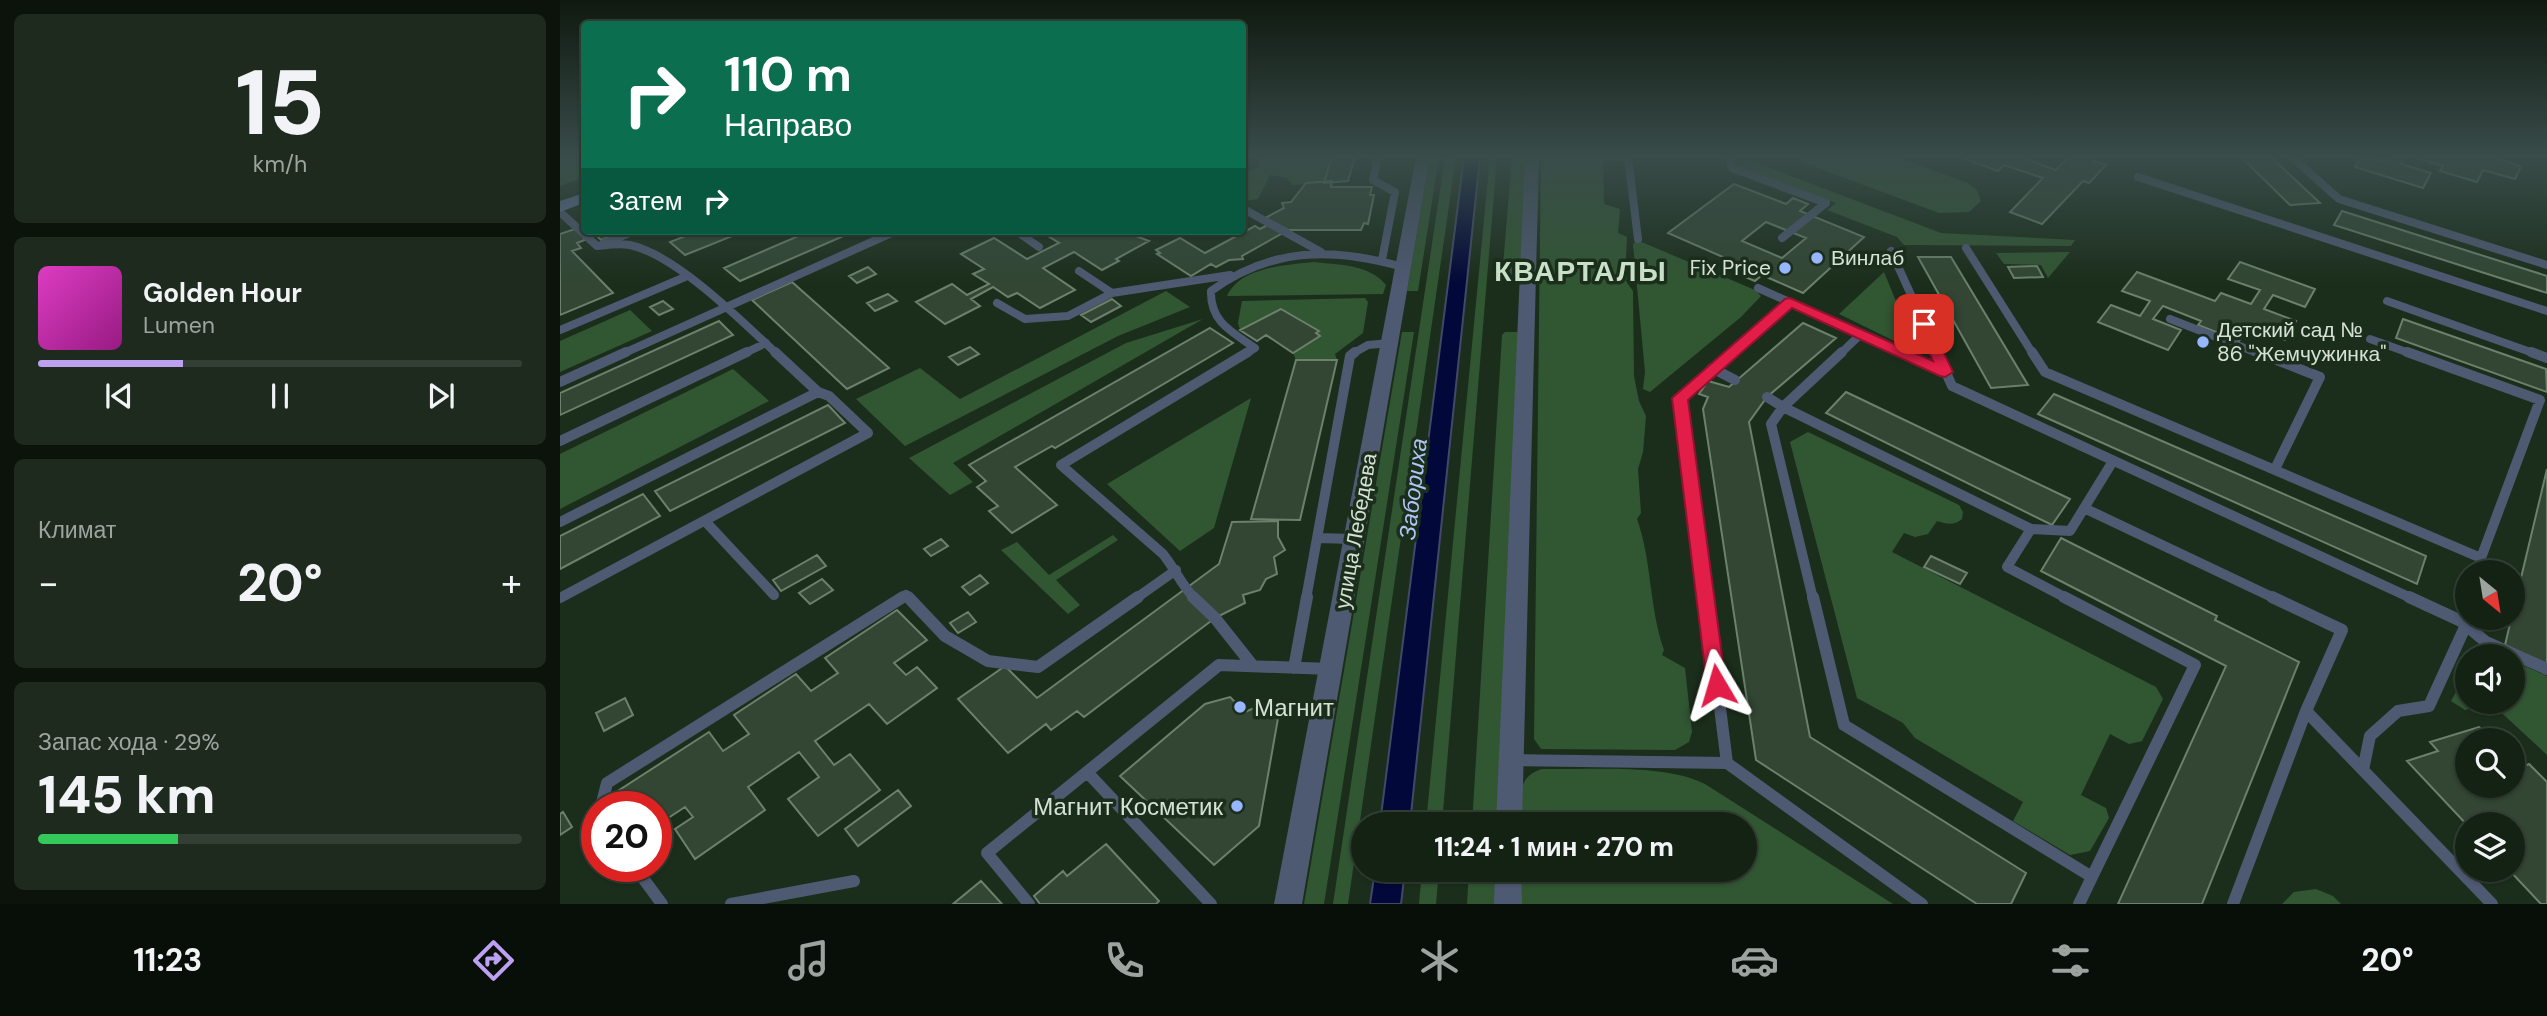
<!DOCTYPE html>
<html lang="ru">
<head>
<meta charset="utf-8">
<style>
  body { margin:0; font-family:"DM Sans",sans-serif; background:#1d2a1d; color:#f1f3f6; height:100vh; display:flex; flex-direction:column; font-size:26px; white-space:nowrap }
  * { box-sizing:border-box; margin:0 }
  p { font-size:23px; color:#9da4a0 }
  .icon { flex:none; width:38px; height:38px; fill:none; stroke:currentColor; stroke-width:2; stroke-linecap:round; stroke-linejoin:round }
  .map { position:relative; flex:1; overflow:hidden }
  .side { display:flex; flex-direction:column; gap:14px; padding:14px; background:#0b130b; width:560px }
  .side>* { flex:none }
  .banner { position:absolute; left:21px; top:21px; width:665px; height:214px; border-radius:7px; box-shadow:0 2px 5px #0004,0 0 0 2px #333f34; background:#0b6e4f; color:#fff; overflow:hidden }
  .needle { width:46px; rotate:150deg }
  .controls { position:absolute; left:1895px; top:560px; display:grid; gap:14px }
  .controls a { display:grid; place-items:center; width:70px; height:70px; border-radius:50%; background:#142214; box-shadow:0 2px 5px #0004,0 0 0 2px #333f34; font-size:35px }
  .speed { position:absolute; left:21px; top:791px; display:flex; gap:14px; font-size:35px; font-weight:700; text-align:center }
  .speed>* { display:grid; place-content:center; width:91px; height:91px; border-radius:50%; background:#142214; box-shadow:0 2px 5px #0004,0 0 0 2px #333f34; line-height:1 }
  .speed .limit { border:10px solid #d22; background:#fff; color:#111 }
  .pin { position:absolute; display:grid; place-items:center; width:60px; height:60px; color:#fff; margin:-30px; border-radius:14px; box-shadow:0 4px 10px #0006 }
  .me { position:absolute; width:77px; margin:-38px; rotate:353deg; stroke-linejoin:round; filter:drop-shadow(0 0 5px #0008) }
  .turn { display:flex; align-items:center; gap:24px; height:147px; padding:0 28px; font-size:32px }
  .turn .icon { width:91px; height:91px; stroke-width:2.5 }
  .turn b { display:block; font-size:49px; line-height:60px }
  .then { display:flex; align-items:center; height:66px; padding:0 28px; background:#0003; gap:14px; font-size:26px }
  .big { font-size:52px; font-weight:800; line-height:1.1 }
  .side .widget { flex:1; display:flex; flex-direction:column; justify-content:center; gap:10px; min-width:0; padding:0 24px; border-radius:10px; background:#1d2a1d }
  .side .dial { align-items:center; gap:0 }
  .dial b { font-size:91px; line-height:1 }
  .song { display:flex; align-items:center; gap:21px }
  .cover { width:84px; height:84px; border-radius:10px; background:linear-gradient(135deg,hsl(310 70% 55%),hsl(310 70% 35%)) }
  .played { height:7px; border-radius:4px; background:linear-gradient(90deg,#bca0f2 30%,#333f34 30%) }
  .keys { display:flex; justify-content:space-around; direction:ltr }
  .heat { display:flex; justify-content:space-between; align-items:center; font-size:38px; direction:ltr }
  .charge { height:10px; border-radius:5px; background:linear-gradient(90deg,#34c759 29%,#333f34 0) }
  .trip { position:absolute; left:791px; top:812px; width:406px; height:70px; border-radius:35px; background:#142214; box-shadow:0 2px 5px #0004,0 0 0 2px #333f34; font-weight:800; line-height:70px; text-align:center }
  .tabs { display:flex; height:112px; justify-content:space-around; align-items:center; background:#080e08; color:#9da4a0 }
  .tabs .icon { width:49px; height:49px }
  .tabs .on { color:#bca0f2 }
  .tabs b { font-size:32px; color:#f1f3f6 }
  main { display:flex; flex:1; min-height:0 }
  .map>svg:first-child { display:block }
</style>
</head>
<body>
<main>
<section class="side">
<div class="widget dial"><b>15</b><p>km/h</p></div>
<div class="widget">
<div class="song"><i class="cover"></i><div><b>Golden Hour</b><p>Lumen</p></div></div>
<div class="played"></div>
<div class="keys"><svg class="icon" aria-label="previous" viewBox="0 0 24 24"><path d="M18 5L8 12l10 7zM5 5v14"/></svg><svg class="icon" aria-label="pause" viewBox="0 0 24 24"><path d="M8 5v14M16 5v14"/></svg><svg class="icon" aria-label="next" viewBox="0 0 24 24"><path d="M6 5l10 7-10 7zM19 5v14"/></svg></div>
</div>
<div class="widget"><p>Климат</p>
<div class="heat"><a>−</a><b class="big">20°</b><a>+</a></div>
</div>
<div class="widget"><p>Запас хода · 29%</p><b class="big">145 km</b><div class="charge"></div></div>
</section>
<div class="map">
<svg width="1987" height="904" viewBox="0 0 1987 904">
  <rect width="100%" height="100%" fill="#1b2e1b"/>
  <!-- green -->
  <path fill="#315632" d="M0,157H24V177L0,186Z
    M701,157H772L764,183L732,185L727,178L710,175L698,199L684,201L682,173L698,167Z
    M870,157H879L858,291H847Z
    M885,157H896L788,904H773Z
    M930,157H937L882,824H866Z
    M952,157H967L962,277L942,278Z
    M981,157L1065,158L1063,161L1043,160L1044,204L1060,209L1058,233L1067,237L1066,259L1070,266L1066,281L1073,291L1074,376L1079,401L1086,416L1083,452L1078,469L1081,513L1077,519C1092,561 1089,607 1104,650L1102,655L1125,668L1132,732L1129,742L1115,750L981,749L974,739Z
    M1235,157H1337L1408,183L1417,190L1421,201L1409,212L1379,213L1247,164Z
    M1189,160L1381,233L1515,240L1511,246L1344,245L1337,237L1267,210L1276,203L1180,167Z
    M1077,240L1195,290L1201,296L1181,317L1090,392L1083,389L1085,372L1073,244Z
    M1510,252L1488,278L1481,265L1444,264L1436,253Z
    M754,262C779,265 809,264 826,285L823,294L667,296C680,267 726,265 754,262Z
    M1324,272L1357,352L1279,314Z
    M606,291L630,307L558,336L345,446L296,399L360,368L400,399Z
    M805,298L808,302L803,333L775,354L777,360H736L733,353L758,331L721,309L680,330L678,323L682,301Z
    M70,310L92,331L0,372V341Z
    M643,319L393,463L413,482L390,495L349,458L566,343Z
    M842,332H854L764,904H744Z
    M945,332H965L967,334L947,824H912L942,335Z
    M173,369L209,401L0,509V454Z
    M691,398L654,528L620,551L547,484Z
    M1248,432L1399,505L1403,512L1402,519C1393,526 1387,524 1377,521L1368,534L1355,537L1344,533L1332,552L1596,687L1603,699L1582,741L1569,744L1550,734L1521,795L1546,808L1549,818L1530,851L1510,855L1453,821L1463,802L1355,738L1343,723L1297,698L1230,442Z
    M553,535L558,540L496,580L520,605L508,614L441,550L457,542L489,575Z
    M1953,661L1987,676V755L1931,703L1905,710L1891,701L1907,672L1908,702H1953Z
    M982,769C1028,770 1105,763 1145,784L1333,904H958L959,870H1185V824H960C960,801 955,777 982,769Z
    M862,870H879L876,904H859Z
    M909,870H945L944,904H907Z
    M1756,889L1773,896L1781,904H1722L1734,892Z"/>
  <!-- water -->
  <path fill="#020839" stroke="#414968" stroke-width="2" d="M904,157H920L850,824H820Z
    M815,870H845L841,904H810Z"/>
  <!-- building -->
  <path fill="#324633" stroke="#6b816b" stroke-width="2" fill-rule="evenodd" d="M772,157H795L788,181L764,183Z
    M1407,157H1460L1496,170L1509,157H1534L1531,160L1546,165L1529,183L1523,181L1482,224L1450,212L1483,178L1444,165L1438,171L1405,159Z
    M1681,157H1711L1760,203L1730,205Z
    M1801,157L1829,162L1832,157H1845L1841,164L1871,173L1863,188L1795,167Z
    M1854,157H1932L1961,166L1955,179L1923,170L1917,182L1880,171L1883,166Z
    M772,181L771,187H812L810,195H814L808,224L804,223L801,230H728L705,218L724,208L722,203L731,202L746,183Z
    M1174,184L1226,204L1233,198L1248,204L1240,211L1304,237L1243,293L1202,275L1195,281L1180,275L1188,268L1108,233ZM1206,222L1246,238L1222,258L1182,241Z
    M1782,211L1987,276V293L1774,225Z
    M713,222L728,230L682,256L683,259L669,260L656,267L651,264L631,276L597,254L600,253L596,250L620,238L645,253L695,226L700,229Z
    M24,226V231H32L37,235L17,243L21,248L12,251L53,293L0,315V234Z
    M32,231H64L41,240Z
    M138,231H178L180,233L125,255L110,242Z
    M250,231H295L180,281L164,268Z
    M480,231H542L547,234L563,231L589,241L556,259L559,261L542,270L514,252L483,268L515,290L480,308L457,293L448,297L433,287L411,299L420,306L385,324L356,302L392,284L407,295L429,284L413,274L424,269L401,254L434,238L467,259L499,243Z
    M1358,257H1391L1468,385L1431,388Z
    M1680,262L1755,289L1745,307L1713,295L1704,309L1736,321L1725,340L1688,326L1679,341L1638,325L1641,321L1603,306L1593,319L1621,330L1608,350L1538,322L1551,305L1580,316L1590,301L1562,291L1577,272L1655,301L1661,293L1691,304L1700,290L1668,279Z
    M1477,266L1483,277L1454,278L1448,267Z
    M308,267L316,274L297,283L289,276Z
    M232,282L329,368L287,389L192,300Z
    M328,294L337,301L315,311L307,303Z
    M552,299L561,306L531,322L521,315Z
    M103,301L113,309L99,315L90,307Z
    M721,309L759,331L756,333L760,336L733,353L706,335L697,341L680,330Z
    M1843,319L1986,369L1987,392L1836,338Z
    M159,321L173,335L0,415V393Z
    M1243,323L1276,338L1207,397L1189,422L1250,737L1466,873L1451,904H1417L1196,760L1143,409L1148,397L1139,394L1148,381L1169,387Z
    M650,328L673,343L495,448L492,446L455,467L497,505L452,533L429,511L438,506L417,487L426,481L409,465Z
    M410,347L419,354L398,365L389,357Z
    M736,360H777L740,520L691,519Z
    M1286,392L1510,499L1492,525L1266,413Z
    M1494,394L1866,556L1857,584L1478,414Z
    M268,405L285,423L110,511L95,491Z
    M1987,469V665L1945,645Z
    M83,494L100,516L0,569V536Z
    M718,521V537L725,550L714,557L717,574L706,579L700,590L683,595L685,603L655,618L625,589L659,564L672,522Z
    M1501,538L1657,616L1655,620L1739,662L1642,904H1558L1666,666L1481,571Z
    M381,539L388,546L371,556L364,549Z
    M257,555L266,566L221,591L213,580Z
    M1371,556L1407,573L1400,584L1364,567Z
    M420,575L428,583L410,595L402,587Z
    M262,579L273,590L250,604L239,593Z
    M625,589L655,618L524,717L517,711L491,730L486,724L448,753L398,699L445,666L477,698Z
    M337,610L367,640L334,663L346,675L357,667L377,688L327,724L309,704L255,741L274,765L290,754L320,790L258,836L228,799L259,777L239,752L188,787L205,810L135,859L115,829L133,817L125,807L96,826V807H57L50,796L149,732L163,751L189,734L174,715L236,674L251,691L278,673L265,658Z
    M408,612L416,622L398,633L390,623Z
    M670,697L685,712L694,708L720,707L699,826L654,865L560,776L645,704Z
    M65,698L73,715L44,731L36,713Z
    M1919,727L1933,740H1908V786H1953V760L1960,768L1969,764L1987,782V904H1981L1949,870H1953V824L1908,826L1847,761L1878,751L1870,742Z
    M338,790L351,806L298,846L285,829Z
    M3,812L12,827L0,835V814Z
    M546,844L599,901L596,904H480L474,896L503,871L507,876Z
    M421,881L442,904H393Z"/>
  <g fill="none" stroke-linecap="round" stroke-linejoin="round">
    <!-- lane-far2 -->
    <path stroke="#4e5972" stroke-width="8" d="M818,157L813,180L835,192L822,260
      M1068,157L1078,239
      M1169,157L1172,168L1266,203L1222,238
      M1732,157L1779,199L1987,265
      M1578,177L1987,311
      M682,208L761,252
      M0,212L37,246C47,245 59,243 70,245C116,255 182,321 217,354
      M456,231L479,247
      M44,243L75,231
      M1406,248L1473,354
      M1331,251L1378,354
      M519,271L552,293
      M1198,288L1345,354
      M1827,301L1976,354
      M437,303L465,319L508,316L552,293L670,275
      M1610,319L1700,354
      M0,330L125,277
      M1810,339L1852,354
      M62,354L336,231
      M183,354L206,343
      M685,354L695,348C672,332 650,322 651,291C712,247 773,247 843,267
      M792,354L808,345L830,343
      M1171,354L1230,302
      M1280,354L1301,334"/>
    <!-- lane-far1 -->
    <path stroke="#4e5972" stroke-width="10" d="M1341,352L1385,372
      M1377,352L1392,386L1853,599
      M1472,352L1485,372L1921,558L1980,400L1847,352
      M1696,352L1760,377L1715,469
      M1971,352L1987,358
      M1152,368L1175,380
      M0,382L66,352
      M1207,397L1223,407L1282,352
      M0,441L187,352
      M1524,508L1716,599
      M145,521L214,595
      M0,522L258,392L215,352
      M1471,529L1510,531L1553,461
      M757,538L794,539
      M1917,572L1921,558
      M0,598L308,433L269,396L258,392
      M340,599L346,595L350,599
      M575,599L616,570
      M635,599C622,586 615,569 603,554L501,465L688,352
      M746,599L790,356L795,352
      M1146,599L1120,399L1173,352
      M1253,599L1211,424L1223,407L1471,529L1447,567L1508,599"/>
    <!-- lane -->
    <path stroke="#4e5972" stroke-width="12" d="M348,597L385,636L428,661L478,667L578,597
      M633,597L655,618L693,666
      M1146,597L1167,763
      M1253,597L1284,725L1532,877
      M1504,597L1635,665L1532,877
      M1849,597L1901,621L1926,642L1987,669
      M1901,621L1908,602
      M734,668L747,597
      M1746,711L1932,904
      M953,760L1167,763L1362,904
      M1803,770L1810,736L1838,711L1869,706L1906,625
      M527,772L651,904
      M41,807L47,783L343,597
      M74,866L102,904
      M171,904L294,881
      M469,904L427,853L659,665L770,669
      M1519,904L1532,877
      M1673,904L1746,711L1782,630L1712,597"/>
    <!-- street -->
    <path fill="#4e5972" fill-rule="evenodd" d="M856,157H870L742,904H714Z
      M965,157H979L962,824H936Z
      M935,870H961L962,904H934Z"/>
    <!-- secondary -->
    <path fill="#63749b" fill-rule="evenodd" d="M24,193V203L0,212V201Z"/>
  </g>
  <!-- sky -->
  <linearGradient id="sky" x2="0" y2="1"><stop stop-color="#0f190f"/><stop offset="0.55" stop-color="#394c4a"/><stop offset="1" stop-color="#394c4a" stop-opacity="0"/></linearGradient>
  <rect width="1987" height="284" fill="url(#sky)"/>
  <!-- route -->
  <path fill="#e11d48" stroke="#92132f" stroke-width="2" d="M1230,298L1373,361L1357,324L1359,321H1369L1393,372L1385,377L1380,376L1232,308L1128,400L1166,685L1164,691L1157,693L1150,691L1147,685L1112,398L1225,299Z"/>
  <!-- markers -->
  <g fill="#96b6fd" stroke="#1b2e1b" stroke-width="2.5">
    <circle cx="1257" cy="258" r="7"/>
    <circle cx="1225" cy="268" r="7"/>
    <circle cx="1643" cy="342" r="7"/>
    <circle cx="680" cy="707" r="7"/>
    <circle cx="677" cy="806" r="7"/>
  </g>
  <g text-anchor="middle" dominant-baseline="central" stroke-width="7" stroke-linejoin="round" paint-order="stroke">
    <!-- poi labels -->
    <g font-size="21" fill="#d5e1d4" stroke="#1b2e1b" text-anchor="start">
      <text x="1271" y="258">Винлаб</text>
      <text x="1211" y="268" text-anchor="end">Fix Price</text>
      <text x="1657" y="330">Детский сад №<tspan x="1657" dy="24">86 "Жемчужинка"</tspan></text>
    </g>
    <!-- street labels -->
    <g font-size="21" fill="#d5e1d4" stroke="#1b2e1b">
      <text transform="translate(796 531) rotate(-80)">улица Лебедева</text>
    </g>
    <!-- water labels -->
    <g font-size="23" font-style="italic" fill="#aec5f7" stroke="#1b2e1b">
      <text transform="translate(853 489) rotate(-83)">Забориха</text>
    </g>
    <!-- near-poi labels -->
    <g font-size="24" fill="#d5e1d4" stroke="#1b2e1b" text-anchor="start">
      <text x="694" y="707">Магнит</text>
      <text x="663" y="806" text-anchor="end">Магнит Косметик</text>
    </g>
    <!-- district labels -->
    <g font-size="28" font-weight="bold" letter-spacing="2" fill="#c8e0c8" stroke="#1b2e1b">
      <text x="1021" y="271">КВАРТАЛЫ</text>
    </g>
  </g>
</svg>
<div class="controls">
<a><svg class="needle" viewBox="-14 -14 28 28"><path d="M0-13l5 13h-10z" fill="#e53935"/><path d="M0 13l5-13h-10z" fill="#9da4a0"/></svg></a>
<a><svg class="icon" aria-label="sound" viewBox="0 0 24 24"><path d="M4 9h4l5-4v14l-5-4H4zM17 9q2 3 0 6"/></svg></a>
<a><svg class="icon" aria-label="search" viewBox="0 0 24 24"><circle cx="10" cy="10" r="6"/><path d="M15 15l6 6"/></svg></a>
<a><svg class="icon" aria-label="layers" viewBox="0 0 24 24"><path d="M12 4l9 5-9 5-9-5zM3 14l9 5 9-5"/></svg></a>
</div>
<div class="speed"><div class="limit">20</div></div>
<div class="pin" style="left:1364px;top:324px;background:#d93025"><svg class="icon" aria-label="arrive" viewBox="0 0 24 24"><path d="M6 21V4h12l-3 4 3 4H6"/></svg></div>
<svg class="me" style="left:1157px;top:685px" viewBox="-20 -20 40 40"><path d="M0-17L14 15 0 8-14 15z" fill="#e11d48" stroke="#fff" stroke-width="4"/></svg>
<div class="trip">11:24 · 1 мин · 270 m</div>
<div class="banner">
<div class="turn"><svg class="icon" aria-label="right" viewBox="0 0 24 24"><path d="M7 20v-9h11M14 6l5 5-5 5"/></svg><div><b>110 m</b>Направо</div></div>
<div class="then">Затем<svg class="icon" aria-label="right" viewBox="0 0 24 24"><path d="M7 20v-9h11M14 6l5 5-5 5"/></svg></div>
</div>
</div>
</main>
<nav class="tabs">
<b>11:23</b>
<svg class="icon on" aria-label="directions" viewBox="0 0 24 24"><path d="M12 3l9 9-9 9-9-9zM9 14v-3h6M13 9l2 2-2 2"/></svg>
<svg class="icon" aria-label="music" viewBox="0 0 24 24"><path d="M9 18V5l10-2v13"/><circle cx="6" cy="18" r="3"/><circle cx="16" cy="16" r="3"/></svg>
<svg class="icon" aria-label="phone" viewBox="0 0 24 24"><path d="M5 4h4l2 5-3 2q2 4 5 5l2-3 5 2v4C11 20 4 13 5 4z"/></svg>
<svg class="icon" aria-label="climate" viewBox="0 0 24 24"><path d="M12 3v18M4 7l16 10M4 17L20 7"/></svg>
<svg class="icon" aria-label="car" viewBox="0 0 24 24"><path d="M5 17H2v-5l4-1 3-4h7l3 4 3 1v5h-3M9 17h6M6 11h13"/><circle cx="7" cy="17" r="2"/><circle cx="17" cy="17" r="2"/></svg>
<svg class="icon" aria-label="filters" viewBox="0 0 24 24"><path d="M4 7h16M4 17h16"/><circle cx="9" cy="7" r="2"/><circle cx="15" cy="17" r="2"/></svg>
<b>20°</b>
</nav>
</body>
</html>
